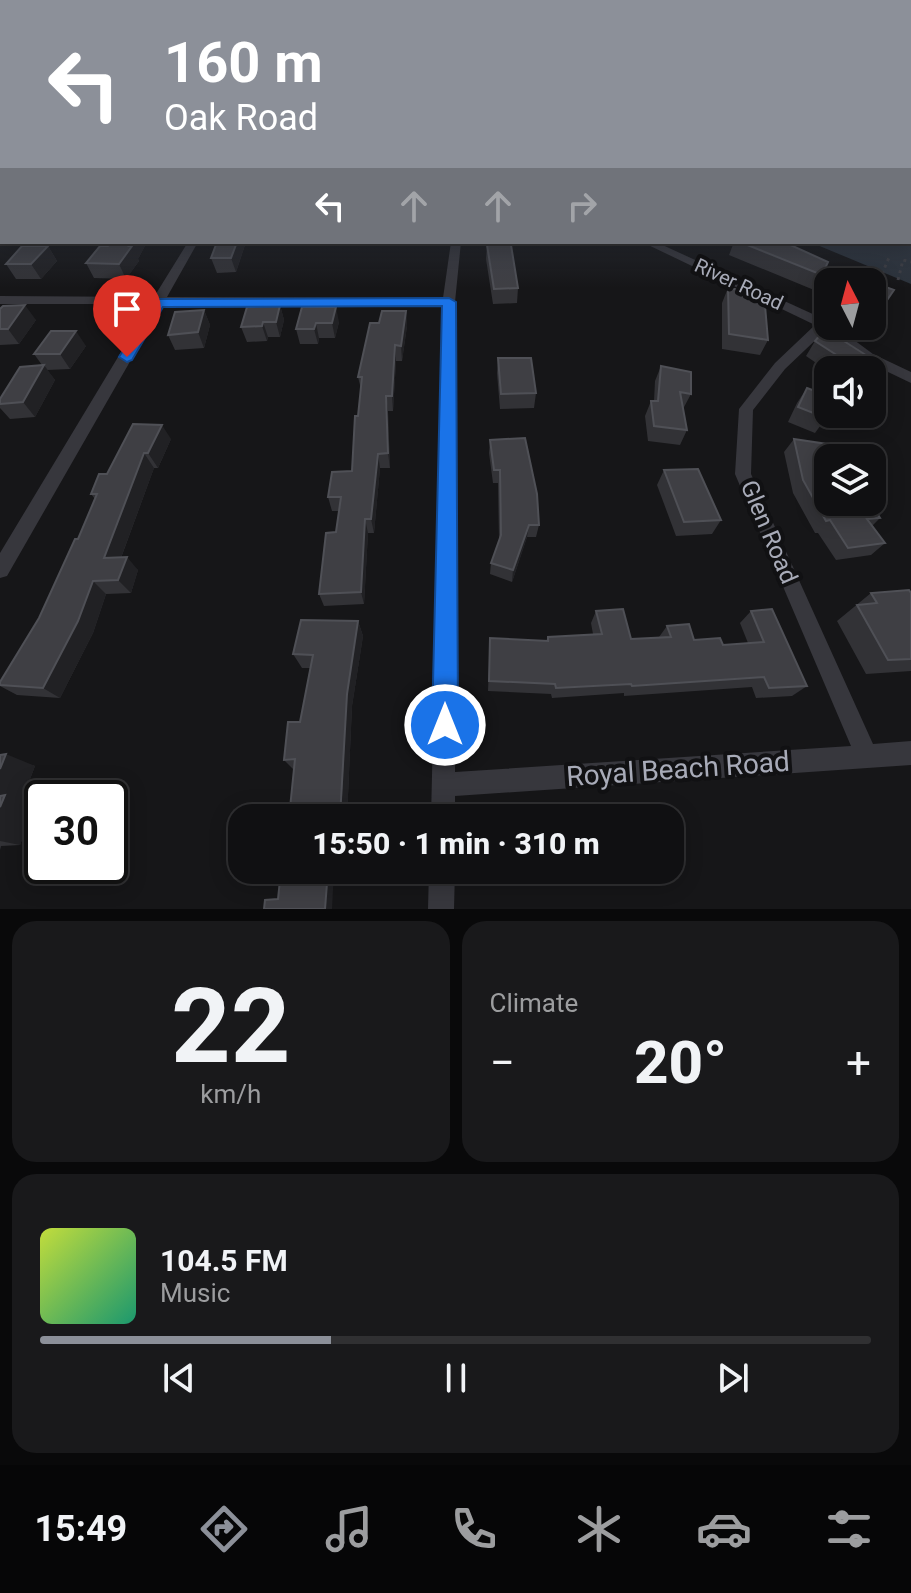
<!DOCTYPE html>
<html lang="en">
<head>
<meta charset="utf-8">
<style>
  body { margin:0; font-family:Roboto,sans-serif; background:#19191b; color:#f1f3f6; height:100vh; display:flex; flex-direction:column; font-size:30px; white-space:nowrap }
  * { box-sizing:border-box; margin:0 }
  p { font-size:26px; color:#9c9d9f }
  .icon { flex:none; width:44px; height:44px; fill:none; stroke:currentColor; stroke-width:2; stroke-linecap:round; stroke-linejoin:round }
  .map { position:relative; height:909px; overflow:hidden }
  .details { display:flex; flex-direction:column; gap:12px; padding:12px; background:#09090a; flex:1 }
  .details>* { flex:none }
  .guide { position:absolute; left:0px; top:0px; width:912px; height:244px; box-shadow:0 4px 20px #0003,0 0 0 2px #303032; background:#8c9099; color:#fff; overflow:hidden }
  .needle { width:52px; rotate:354deg }
  .tools { position:absolute; left:814px; top:268px; display:grid; gap:16px }
  .tools a { display:grid; place-items:center; width:72px; height:72px; border-radius:16px; background:#101012; box-shadow:0 4px 20px #0003,0 0 0 2px #303032; font-size:40px }
  .speed { position:absolute; left:24px; top:780px; display:flex; gap:16px; font-size:40px; font-weight:700; text-align:center }
  .speed>* { display:grid; place-content:center; width:104px; height:104px; border-radius:50%; background:#101012; box-shadow:0 4px 20px #0003,0 0 0 2px #303032; line-height:1 }
  .speed .limit { border:4px solid #111; border-radius:12px; background:#fff; color:#111 }
  .pin { position:absolute; display:grid; place-items:center; width:68px; height:68px; color:#fff; margin:-82px -34px; border-radius:50% 50% 50% 0; rotate:-45deg; box-shadow:0 0 8px #0007 }
  .pin .icon { rotate:45deg }
  .me { position:absolute; width:88px; margin:-44px; rotate:0deg; stroke-linejoin:round; filter:drop-shadow(0 0 6px #0008) }
  .turn { display:flex; align-items:center; gap:28px; height:168px; padding:0 32px; font-size:36px }
  .turn .icon { width:104px; height:104px; stroke-width:2.5 }
  .turn b { display:block; font-size:56px; line-height:68px }
  .lanes { display:flex; align-items:center; height:76px; padding:0 32px; background:#0003; justify-content:center; gap:40px; direction:ltr }
  .lanes .off { opacity:.35 }
  .big { font-size:60px; font-weight:800; line-height:1.1 }
  .details .card { flex:1; display:flex; flex-direction:column; justify-content:center; gap:12px; min-width:0; padding:0 28px; border-radius:24px; background:#19191b }
  .details .dial { align-items:center; gap:0 }
  .dial b { font-size:104px; line-height:1 }
  .song { display:flex; align-items:center; gap:24px }
  .cover { width:96px; height:96px; border-radius:12px; background:linear-gradient(135deg,hsl(70 70% 55%),hsl(160 70% 35%)) }
  .played { height:8px; border-radius:4px; background:linear-gradient(90deg,#8c9099 35%,#303032 35%) }
  .keys { display:flex; justify-content:space-around; direction:ltr }
  .heat { display:flex; justify-content:space-between; align-items:center; font-size:44px; direction:ltr }
  .details .tiles { flex:1; display:grid; gap:12px; grid-template-columns:1fr 1fr }
  .card:last-child { grid-column:span 2 }
  .trip { position:absolute; left:228px; top:804px; width:456px; height:80px; border-radius:24px; background:#101012; box-shadow:0 4px 20px #0003,0 0 0 2px #303032; font-weight:800; line-height:80px; text-align:center }
  .menu { display:flex; height:128px; justify-content:space-around; align-items:center; background:#060607; color:#9c9d9f }
  .menu .icon { width:56px; height:56px }
  .menu .current { color:#8c9099 }
  .menu b { font-size:36px; color:#f1f3f6 }
  .map>svg:first-child { display:block }
</style>
</head>
<body>
<div class="map">
<svg width="911" height="909" viewBox="0 0 911 909">
  <rect width="100%" height="100%" fill="#161618"/>
  <!-- water -->
  <path fill="#2c333c" d="M911,186V284L810,242H910Z"/>
  <g fill="none" stroke-linecap="round" stroke-linejoin="round">
    <!-- path -->
    <path stroke="#3d3e44" stroke-width="3" stroke-dasharray="3 4" stroke-linecap="butt" d="M882,274L890,255
      M898,280L903,260L911,262"/>
    <!-- minor -->
    <path fill="#37373d" fill-rule="evenodd" d="M188,242H198L167,297L443,298L451,242H461L455,302V772L851,746L735,474L739,409L775,363L815,325L642,242H656L828,321V326H835L873,354L911,372V383L863,360L825,331L785,369L753,410L751,474L873,744L911,741V765L455,796V818H431L443,306L163,304L7,576L0,578V553L150,304H0V296L154,297Z
      M429,870H455L454,909H428Z"/>
    <!-- primary -->
    <path fill="#53545c" fill-rule="evenodd" d="M2,168V178L0,179V169Z"/>
  </g>
  <!-- wall -->
  <path fill="#323236" d="M111,242H147L138,259L139,261L126,279L94,278L86,263L108,246Z
    M217,242H246L236,272L217,273L211,258Z
    M734,242H784L822,275L814,290L729,255Z
    M487,245L518,288L517,303L493,304L486,259Z
    M48,246L57,261L41,279H16L6,264Z
    M872,282L894,290L873,321H872Z
    M728,288L768,340L760,355L722,349V303Z
    M280,305L284,320L280,337H268L267,341L247,342L241,327Z
    M302,307L339,322L335,338H319L318,344H300L296,329Z
    M0,309L36,320L19,344L0,345Z
    M204,310L210,325L204,348L175,350L168,335Z
    M406,311L407,326L402,361H396L393,411H388L390,468H380L374,533H368L364,604L324,606L319,594L336,532L339,511H332L328,497L352,471L361,389L358,377L379,323Z
    M815,341L883,366L872,381V370L828,371L806,356Z
    M86,346L70,369L47,370L55,380L35,417L10,419L0,408V399L42,365L34,354Z
    M498,358L536,393L534,408L500,409L497,373Z
    M661,366L691,394L683,409L687,430L680,445L648,441L645,416L651,401H654L655,381Z
    M807,388L826,418L815,433L788,422L797,403Z
    M171,439L158,468H154L121,558L138,570L131,593L106,594L93,633L60,698L17,695L0,686V682L39,618L78,539L95,499L91,494L107,474Z
    M794,439L828,502L880,518L872,526L885,543L871,555L836,560L818,533H815L793,493L784,452Z
    M490,440L539,525L536,537H527L512,582L490,574L491,563L499,540L498,483H493L489,453Z
    M664,470L721,520L712,534L676,536L657,485Z
    M871,593H911V671L866,674L837,621Z
    M596,611L631,639L659,637L667,626L694,640L723,645L748,643L740,623L751,611L807,686L792,696L756,698L752,687L624,696V693L552,698L551,694L488,691L490,638L546,641L548,637L593,634L591,623Z
    M358,621L363,636L352,706L347,818H289L294,770L284,760L300,722L310,668H302L293,654Z
    M0,755L35,766L22,800L35,804L20,845L1,846L0,850Z"/>
  <!-- shaded-wall -->
  <path fill="#212124" d="M132,242H147L138,259L139,261L126,279L119,264Z
    M237,242H246L236,272L231,258Z
    M48,246L57,261L41,279L31,264Z
    M25,305L36,320L19,344L8,329Z
    M280,305L284,320L280,337L276,322Z
    M336,307L339,322L335,338L332,323Z
    M204,310L210,325L204,348L198,332Z
    M406,311L407,326L402,361L401,346Z
    M263,322L268,337L267,341L262,326Z
    M316,323L319,338L318,344L314,329Z
    M76,331L86,346L70,369L60,354Z
    M395,345L396,361L393,411L392,396Z
    M44,365L55,380L35,417L23,402Z
    M883,366L872,381V371Z
    M386,396L388,411L390,468L388,453Z
    M162,425L171,439L158,468L148,453Z
    M144,453L154,468L116,571L104,558Z
    M378,454L380,468L374,533L371,519Z
    M365,519L368,533L364,604L361,592Z
    M529,525L527,537L512,582L513,570Z
    M127,557L138,570L131,593L118,580Z
    M93,581L106,594L93,633L60,698L43,688Z
    M358,621L363,636L352,706L347,818H341L347,694Z
    M6,754L35,766L22,800L35,804L20,845L0,841V769Z
    M328,870H334L332,909H325Z"/>
  <!-- building -->
  <path fill="#3f3f44" stroke="#4f5056" stroke-width="2" d="M111,242H132L129,246H132L119,264L86,263L100,246H108Z
    M217,242H237L231,258H211Z
    M740,242H784L828,262L822,275Z
    M487,245H511L518,288L494,289Z
    M22,246H48L31,264H6Z
    M872,282L894,290L883,306L872,301Z
    M728,288L764,294L768,340L729,334Z
    M25,305L8,329H0V309L3,306Z
    M280,305L276,322H263L262,326L241,327L247,307Z
    M302,307H336L332,323H316L314,329H296Z
    M204,310L198,332L168,335L175,312Z
    M382,311H406L401,346L395,345L392,396H386L388,453L378,454L371,519H365L361,592L319,594L326,533L336,532L341,497H328L332,472L352,471L355,416H358L362,377H358L370,323H379Z
    M825,329L883,366L872,371V370H860L815,341Z
    M51,331H76L60,354H34Z
    M498,358H531L536,393L501,394Z
    M44,365L23,402L0,404V399L20,367Z
    M661,366L691,372V394L680,392L687,430L654,426L651,401H658Z
    M807,388L828,396V413L826,418L798,407Z
    M133,424L162,425L148,453H144L104,558L127,557L118,580L93,581L78,621L43,688L0,685V682L39,618L75,539H78L97,494H91L99,474H107Z
    M525,438L537,494L539,525H529L513,570L491,563L501,535L500,470H494L490,440Z
    M794,439L827,444L831,458H828V502H870L880,518L867,519L885,543L848,548L830,520L826,521L803,480Z
    M698,469L721,520L684,522L664,470Z
    M909,590L911,593V659L888,660L857,605L877,603L871,593Z
    M623,609L631,639L671,637L667,626L689,624L694,640L720,638L723,645L764,642L751,611L772,609L807,686L769,688L764,677L632,686L631,684L556,688L555,684L489,681L490,638L548,641V637L602,634L596,611Z
    M301,620L358,621L347,694L340,817L289,818L295,759L284,760L288,722H300L313,655L293,654Z
    M6,754L0,769V755Z
    M5,795L0,807V796Z
    M281,870H328L325,909H264L265,900L278,899Z"/>
  <!-- sky -->
  <linearGradient id="sky" x2="0" y2="1"><stop stop-color="#0c0c0d"/><stop offset="0.56" stop-color="#363c48"/><stop offset="1" stop-color="#363c48" stop-opacity="0"/></linearGradient>
  <rect width="911" height="288" fill="url(#sky)"/>
  <!-- route -->
  <path fill="#1a73e8" stroke="#114b97" stroke-width="2" d="M449,298L456,302L458,725L454,734L445,737L436,734L432,725L442,306L163,307L132,360L127,362L119,357L152,303L159,299Z"/>
  <g text-anchor="middle" dominant-baseline="central" stroke-width="8" stroke-linejoin="round" paint-order="stroke">
    <!-- far-street labels -->
    <g font-size="20" fill="#a8abb8" stroke="#111113">
      <text transform="translate(739 284) rotate(25)">River Road</text>
    </g>
    <!-- street labels -->
    <g font-size="24" fill="#a8abb8" stroke="#111113">
      <text transform="translate(769 532) rotate(67)">Glen Road</text>
    </g>
    <!-- near-street labels -->
    <g font-size="28" fill="#a8abb8" stroke="#111113">
      <text transform="translate(678 769) rotate(-4)">Royal Beach Road</text>
    </g>
  </g>
</svg>
<div class="tools">
<a><svg class="needle" viewBox="-14 -14 28 28"><path d="M0-13l5 13h-10z" fill="#e53935"/><path d="M0 13l5-13h-10z" fill="#9c9d9f"/></svg></a>
<a><svg class="icon" aria-label="sound" viewBox="0 0 24 24"><path d="M4 9h4l5-4v14l-5-4H4zM17 9q2 3 0 6"/></svg></a>
<a><svg class="icon" aria-label="layers" viewBox="0 0 24 24"><path d="M12 4l9 5-9 5-9-5zM3 14l9 5 9-5"/></svg></a>
</div>
<div class="speed"><div class="limit">30</div></div>
<div class="pin" style="left:127px;top:357px;background:#d93025"><svg class="icon" aria-label="arrive" viewBox="0 0 24 24"><path d="M6 21V4h12l-3 4 3 4H6"/></svg></div>
<svg class="me" style="left:445px;top:725px" viewBox="-20 -20 40 40"><circle r="17" fill="#1a73e8" stroke="#fff" stroke-width="3"/><path d="M0-11L8 9 0 5-8 9z" fill="#fff"/></svg>
<div class="trip">15:50 · 1 min · 310 m</div>
<div class="guide">
<div class="turn"><svg class="icon" aria-label="left" viewBox="0 0 24 24"><path d="M17 20v-9H6M10 6l-5 5 5 5"/></svg><div><b>160 m</b>Oak Road</div></div>
<div class="lanes"><svg class="icon" aria-label="left" viewBox="0 0 24 24"><path d="M17 20v-9H6M10 6l-5 5 5 5"/></svg><svg class="icon off" aria-label="ahead" viewBox="0 0 24 24"><path d="M12 20V5M6 11l6-6 6 6"/></svg><svg class="icon off" aria-label="ahead" viewBox="0 0 24 24"><path d="M12 20V5M6 11l6-6 6 6"/></svg><svg class="icon off" aria-label="right" viewBox="0 0 24 24"><path d="M7 20v-9h11M14 6l5 5-5 5"/></svg></div>
</div>
</div>
<section class="details">
<div class="tiles">
<div class="card dial"><b>22</b><p>km/h</p></div>
<div class="card"><p>Climate</p>
<div class="heat"><a>−</a><b class="big">20°</b><a>+</a></div>
</div>
<div class="card">
<div class="song"><i class="cover"></i><div><b>104.5 FM</b><p>Music</p></div></div>
<div class="played"></div>
<div class="keys"><svg class="icon" aria-label="previous" viewBox="0 0 24 24"><path d="M18 5L8 12l10 7zM5 5v14"/></svg><svg class="icon" aria-label="pause" viewBox="0 0 24 24"><path d="M8 5v14M16 5v14"/></svg><svg class="icon" aria-label="next" viewBox="0 0 24 24"><path d="M6 5l10 7-10 7zM19 5v14"/></svg></div>
</div>
</div>
</section>
<nav class="menu">
<b>15:49</b>
<svg class="icon current" aria-label="directions" viewBox="0 0 24 24"><path d="M12 3l9 9-9 9-9-9zM9 14v-3h6M13 9l2 2-2 2"/></svg>
<svg class="icon" aria-label="music" viewBox="0 0 24 24"><path d="M9 18V5l10-2v13"/><circle cx="6" cy="18" r="3"/><circle cx="16" cy="16" r="3"/></svg>
<svg class="icon" aria-label="phone" viewBox="0 0 24 24"><path d="M5 4h4l2 5-3 2q2 4 5 5l2-3 5 2v4C11 20 4 13 5 4z"/></svg>
<svg class="icon" aria-label="climate" viewBox="0 0 24 24"><path d="M12 3v18M4 7l16 10M4 17L20 7"/></svg>
<svg class="icon" aria-label="car" viewBox="0 0 24 24"><path d="M5 17H2v-5l4-1 3-4h7l3 4 3 1v5h-3M9 17h6M6 11h13"/><circle cx="7" cy="17" r="2"/><circle cx="17" cy="17" r="2"/></svg>
<svg class="icon" aria-label="filters" viewBox="0 0 24 24"><path d="M4 7h16M4 17h16"/><circle cx="9" cy="7" r="2"/><circle cx="15" cy="17" r="2"/></svg>
</nav>
</body>
</html>
